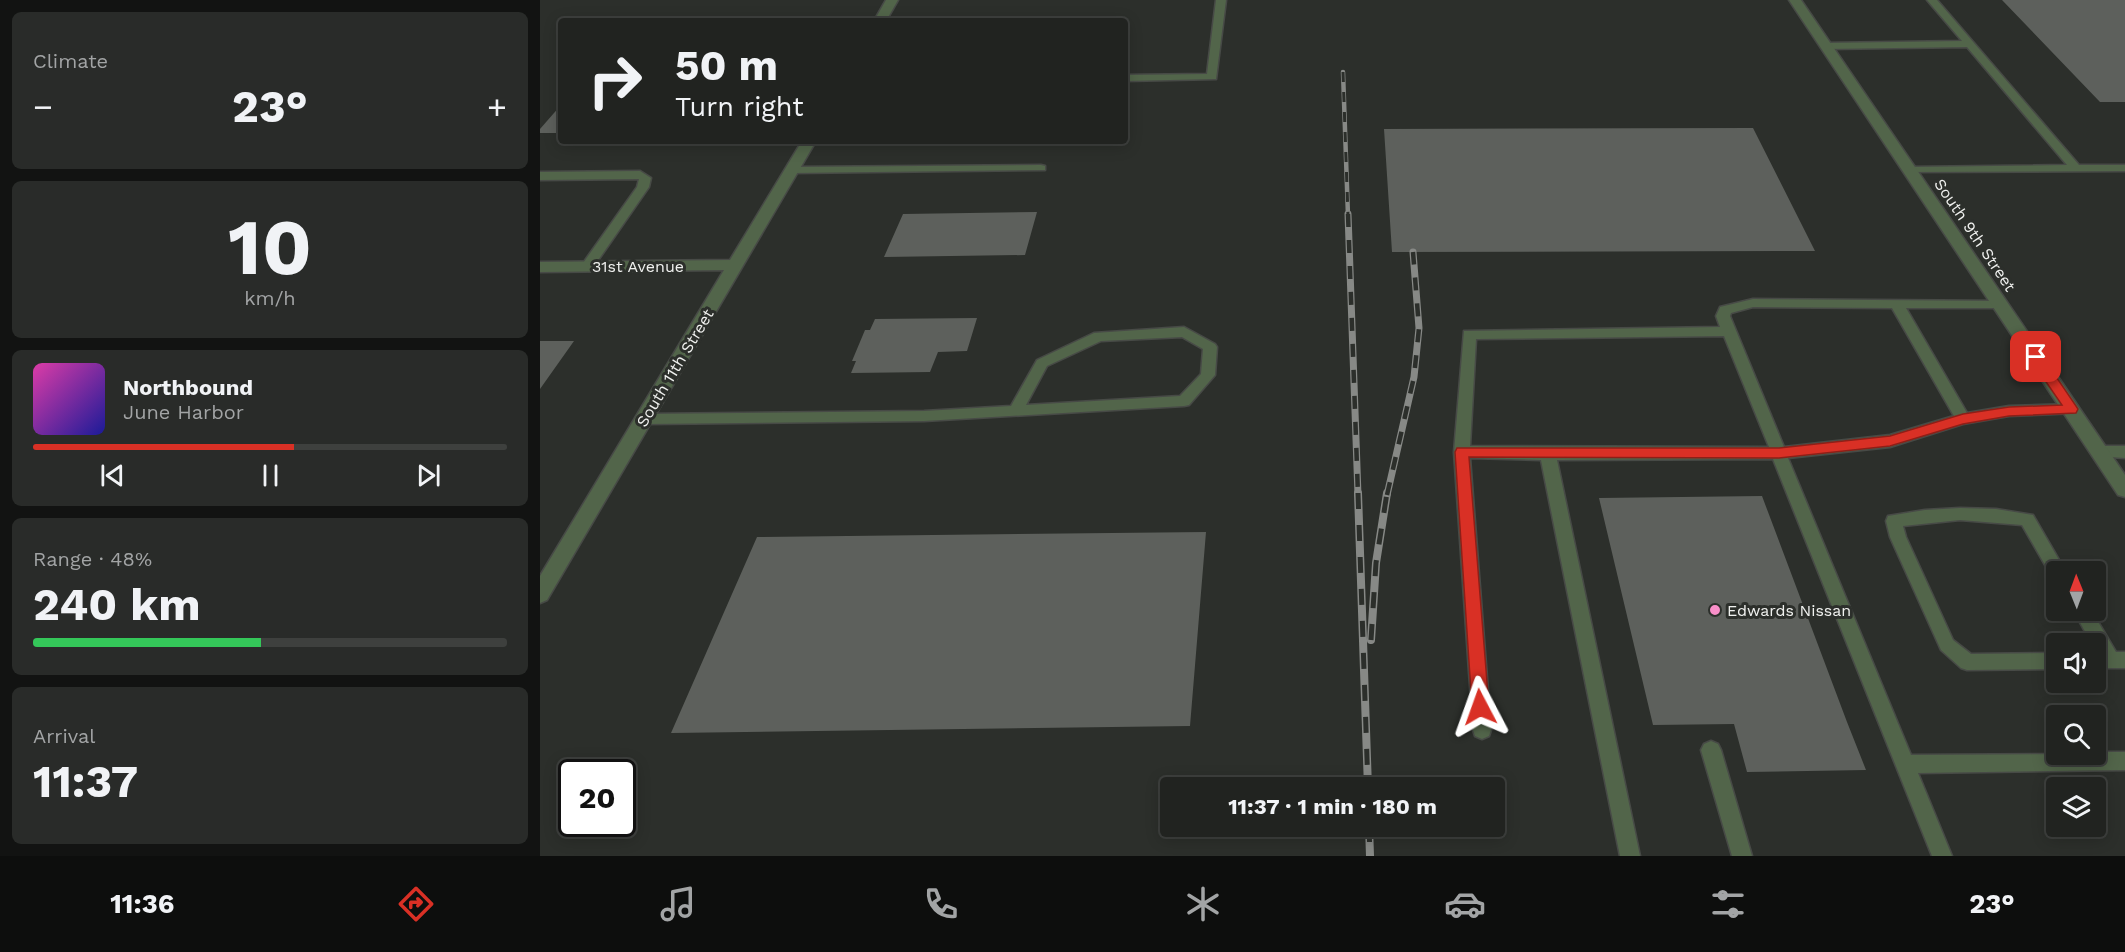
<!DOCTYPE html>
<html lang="en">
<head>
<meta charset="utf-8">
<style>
  body { margin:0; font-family:"Work Sans",sans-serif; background:#292b29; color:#f1f3f6; height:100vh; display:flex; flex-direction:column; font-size:22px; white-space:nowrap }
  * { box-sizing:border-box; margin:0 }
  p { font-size:20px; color:#a2a4a5 }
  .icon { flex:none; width:33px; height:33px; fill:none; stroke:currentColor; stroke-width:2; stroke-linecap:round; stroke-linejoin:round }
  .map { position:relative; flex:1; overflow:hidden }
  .panel { display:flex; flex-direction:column; gap:12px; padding:12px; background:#121312; width:540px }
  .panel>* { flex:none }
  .guide { position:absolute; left:18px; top:18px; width:570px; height:126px; border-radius:6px; box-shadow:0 3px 15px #0003,0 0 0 2px #3e403e; background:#212320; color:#f1f3f6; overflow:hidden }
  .needle { width:39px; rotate:359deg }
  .buttons { position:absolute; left:1506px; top:561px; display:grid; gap:12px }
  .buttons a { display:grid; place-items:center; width:60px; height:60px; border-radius:6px; background:#212320; box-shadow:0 3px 15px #0003,0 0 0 2px #3e403e; font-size:30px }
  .speed { position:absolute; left:18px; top:759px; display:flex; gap:12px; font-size:30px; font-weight:700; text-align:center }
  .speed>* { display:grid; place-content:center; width:78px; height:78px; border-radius:50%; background:#212320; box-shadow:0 3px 15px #0003,0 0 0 2px #3e403e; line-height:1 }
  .speed .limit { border:3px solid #111; border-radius:9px; background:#fff; color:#111 }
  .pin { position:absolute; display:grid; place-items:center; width:51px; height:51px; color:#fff; margin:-26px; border-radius:12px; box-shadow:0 3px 9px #0006 }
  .me { position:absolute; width:66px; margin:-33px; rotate:356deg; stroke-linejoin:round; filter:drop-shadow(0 0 4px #0008) }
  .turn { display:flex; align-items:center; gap:21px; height:126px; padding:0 18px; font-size:27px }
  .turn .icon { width:78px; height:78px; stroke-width:2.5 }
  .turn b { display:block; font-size:42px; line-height:51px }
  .big { font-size:45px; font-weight:700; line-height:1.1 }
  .panel .tile { flex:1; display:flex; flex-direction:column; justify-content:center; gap:9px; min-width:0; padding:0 21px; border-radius:9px; background:#292b29 }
  .panel .dial { align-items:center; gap:0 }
  .dial b { font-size:78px; line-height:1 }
  .song { display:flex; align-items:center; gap:18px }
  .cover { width:72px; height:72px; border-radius:9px; background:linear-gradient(135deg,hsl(320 70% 55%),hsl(240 70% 35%)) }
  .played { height:6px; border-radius:3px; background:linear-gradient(90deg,#d93025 55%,#3e403e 55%) }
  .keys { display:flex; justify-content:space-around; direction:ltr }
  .heat { display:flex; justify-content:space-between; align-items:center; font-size:33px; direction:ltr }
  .charge { height:9px; border-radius:4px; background:linear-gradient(90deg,#34c759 48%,#3e403e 0) }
  .trip { position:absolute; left:620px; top:777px; width:345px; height:60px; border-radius:6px; background:#212320; box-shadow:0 3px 15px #0003,0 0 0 2px #3e403e; font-weight:700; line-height:60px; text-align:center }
  .tabs { display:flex; height:96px; justify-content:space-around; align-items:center; background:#0d0e0d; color:#a2a4a5 }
  .tabs .icon { width:42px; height:42px }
  .tabs .active { color:#d93025 }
  .tabs b { font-size:27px; color:#f1f3f6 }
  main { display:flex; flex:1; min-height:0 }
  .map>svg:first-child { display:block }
</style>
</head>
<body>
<main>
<section class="panel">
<div class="tile"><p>Climate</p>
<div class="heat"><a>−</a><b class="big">23°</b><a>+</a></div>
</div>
<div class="tile dial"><b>10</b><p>km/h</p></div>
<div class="tile">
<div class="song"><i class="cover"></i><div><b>Northbound</b><p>June Harbor</p></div></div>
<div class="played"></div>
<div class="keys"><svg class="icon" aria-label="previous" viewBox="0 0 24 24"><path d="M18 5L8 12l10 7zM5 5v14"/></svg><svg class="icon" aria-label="pause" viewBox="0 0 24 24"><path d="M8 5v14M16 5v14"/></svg><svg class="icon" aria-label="next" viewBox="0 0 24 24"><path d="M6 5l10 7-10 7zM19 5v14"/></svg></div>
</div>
<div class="tile"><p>Range · 48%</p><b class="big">240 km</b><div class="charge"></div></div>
<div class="tile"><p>Arrival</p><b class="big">11:37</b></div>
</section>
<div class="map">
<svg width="1585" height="856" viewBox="0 0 1585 856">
  <rect width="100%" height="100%" fill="#2c2f2b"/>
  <!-- building -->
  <path fill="#5d605c" d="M1462,0H1585V102H1560Z
    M21,105V133H0V129Z
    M1213,128L1275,251L852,252L844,129Z
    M497,212L485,255L344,257L363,214Z
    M437,318L427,351L398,352L390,372L311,373L316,361H312L325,330H330L335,319Z
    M0,341H34L0,389Z
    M1222,496L1307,722L1326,770L1207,772L1194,724L1113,725L1059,498Z
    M666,532L650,726L131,733L217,537Z"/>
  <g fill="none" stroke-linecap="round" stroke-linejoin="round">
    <!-- lane casing -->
    <g stroke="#474a46" stroke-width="3">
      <path id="lane" d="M676,0H686L676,79L585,81V75L667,74Z
        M1387,0H1397L1539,165H1585V171L1365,172L1363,170L1369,167L1527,165L1427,47L1286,49L1281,46L1286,43L1422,41Z
        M501,165L505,166V170L252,173L246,170L252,167Z
        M100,171L111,178L109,187L52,269H42L41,266L97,187L99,179L0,180V172Z
        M1213,299L1465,301L1467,304L1465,307L1460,308H1366L1427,413L1469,406L1532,404L1539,409L1537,413L1469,416L1423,424L1350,447L1248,458L1371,755L1556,754V752H1585V770L1378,773L1412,856H1392L1233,459L1017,460L1100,856H1080L1001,460L930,458L951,730L949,736L942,739L935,736L933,730L914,452L924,331L1180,327L1176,316L1180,307ZM1213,307L1352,308L1414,416L1350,435L1244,447L1190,316L1191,313ZM1184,336L1229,447L930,446L936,339Z
        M644,327L675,344L677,347L675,375L649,405L644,406L384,421L106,424L101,423L99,419L101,415L106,414L384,411L471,406L497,360L554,333ZM642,337L663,349L661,374L640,396L486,405L507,366L561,341Z
        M1559,446H1585V458L1554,456L1551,452L1554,448Z
        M1420,508L1456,509L1493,515L1526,572H1516V578L1512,577L1482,525L1420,520L1363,526L1366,537L1413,640L1431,654L1516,653V669L1427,670L1421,668L1401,650L1350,537L1346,521L1348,516L1385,510Z
        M1533,610H1551L1576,652H1585V668H1556V644H1552Z
        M1171,741L1178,744L1181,750L1212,856H1192L1161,750L1164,744Z"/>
    </g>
    <!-- street casing -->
    <g stroke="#474a46" stroke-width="3">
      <path id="street" d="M346,0H358L346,21H334Z
        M1249,0H1261L1585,475V497L1578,495Z
        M262,141H276L7,600L0,603V576L184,270L0,272V262L190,260Z"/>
    </g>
    <!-- lane -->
    <use href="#lane" fill="#52654a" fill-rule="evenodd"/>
    <!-- street -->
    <use href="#street" fill="#52654a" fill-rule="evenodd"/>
    <!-- rail-far2 casing -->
    <g stroke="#878986" stroke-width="4.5">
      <path id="rail-far2" d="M803,72L808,216"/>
    </g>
    <!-- rail-far1 casing -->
    <g stroke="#878986" stroke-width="7">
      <path id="rail-far1" d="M808,214L818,495
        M847,495L874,377L879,328L873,252"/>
    </g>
    <!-- rail casing -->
    <g stroke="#878986" stroke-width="8">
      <path id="rail" d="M818,493L828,788
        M831,640L836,563L847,493
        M829,826L830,856"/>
    </g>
    <!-- rail-far2 -->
    <use href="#rail-far2" stroke="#2c2f2b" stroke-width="3" stroke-dasharray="10" stroke-linecap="butt"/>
    <!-- rail-far1 -->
    <use href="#rail-far1" stroke="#2c2f2b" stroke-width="4.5" stroke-dasharray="13" stroke-linecap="butt"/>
    <!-- rail -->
    <use href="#rail" stroke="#2c2f2b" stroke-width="5" stroke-dasharray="16" stroke-linecap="butt"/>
  </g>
  <!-- route -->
  <path fill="#d93025" stroke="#8d1f18" stroke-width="1.5" d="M1496,352L1500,353L1536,406L1538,409L1536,413L1469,416L1423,424L1350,446L1239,458L929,457L949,707L946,713L940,715L934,713L932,707L915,452L917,448H1239L1350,436L1423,414L1469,407L1522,405L1489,357Z"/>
  <!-- markers -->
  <circle fill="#f98fc9" stroke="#2c2f2b" stroke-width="2" cx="1175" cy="610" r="6"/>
  <g text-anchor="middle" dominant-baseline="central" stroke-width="6" stroke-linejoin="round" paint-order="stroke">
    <!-- street labels -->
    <g font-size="16" fill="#f0f1ef" stroke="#2c2f2b">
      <text transform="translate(1435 235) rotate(56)">South 9th Street</text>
      <text x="98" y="266">31st Avenue</text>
      <text transform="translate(135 368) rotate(-59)">South 11th Street</text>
    </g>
    <!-- poi labels -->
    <g font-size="16" fill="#f0f1ef" stroke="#2c2f2b" text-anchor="start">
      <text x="1187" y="610">Edwards Nissan</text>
    </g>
  </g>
</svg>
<div class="buttons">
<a><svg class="needle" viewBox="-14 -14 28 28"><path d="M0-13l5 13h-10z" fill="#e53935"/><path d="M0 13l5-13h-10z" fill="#a2a4a5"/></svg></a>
<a><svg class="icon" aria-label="sound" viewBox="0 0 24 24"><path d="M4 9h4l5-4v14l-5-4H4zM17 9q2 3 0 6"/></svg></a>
<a><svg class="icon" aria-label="search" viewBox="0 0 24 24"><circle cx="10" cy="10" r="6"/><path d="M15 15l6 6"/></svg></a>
<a><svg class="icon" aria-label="layers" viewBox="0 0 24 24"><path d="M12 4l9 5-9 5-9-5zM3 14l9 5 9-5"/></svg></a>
</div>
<div class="speed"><div class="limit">20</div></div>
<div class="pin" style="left:1496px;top:357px;background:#d93025"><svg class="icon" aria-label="arrive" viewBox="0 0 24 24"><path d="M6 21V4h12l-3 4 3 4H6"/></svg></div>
<svg class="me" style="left:940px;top:707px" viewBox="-20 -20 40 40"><path d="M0-17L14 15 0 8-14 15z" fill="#d93025" stroke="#fff" stroke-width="4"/></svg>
<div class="trip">11:37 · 1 min · 180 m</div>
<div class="guide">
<div class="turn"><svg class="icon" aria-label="right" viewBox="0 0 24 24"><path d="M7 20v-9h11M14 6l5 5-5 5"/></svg><div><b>50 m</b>Turn right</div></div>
</div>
</div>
</main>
<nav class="tabs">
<b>11:36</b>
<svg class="icon active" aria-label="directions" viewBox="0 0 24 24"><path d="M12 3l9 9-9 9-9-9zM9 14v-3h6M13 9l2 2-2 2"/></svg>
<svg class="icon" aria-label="music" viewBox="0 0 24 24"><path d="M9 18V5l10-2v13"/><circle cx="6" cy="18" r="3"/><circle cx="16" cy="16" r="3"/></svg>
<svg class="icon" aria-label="phone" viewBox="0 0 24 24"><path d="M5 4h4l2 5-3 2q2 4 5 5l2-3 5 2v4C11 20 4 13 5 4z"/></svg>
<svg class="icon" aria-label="climate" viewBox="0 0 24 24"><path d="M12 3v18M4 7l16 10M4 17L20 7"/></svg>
<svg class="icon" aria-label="car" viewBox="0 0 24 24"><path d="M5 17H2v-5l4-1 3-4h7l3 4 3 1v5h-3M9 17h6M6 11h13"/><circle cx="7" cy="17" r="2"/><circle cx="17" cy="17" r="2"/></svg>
<svg class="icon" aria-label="filters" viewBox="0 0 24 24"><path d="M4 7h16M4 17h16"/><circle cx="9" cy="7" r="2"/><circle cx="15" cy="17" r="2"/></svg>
<b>23°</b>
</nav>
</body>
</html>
